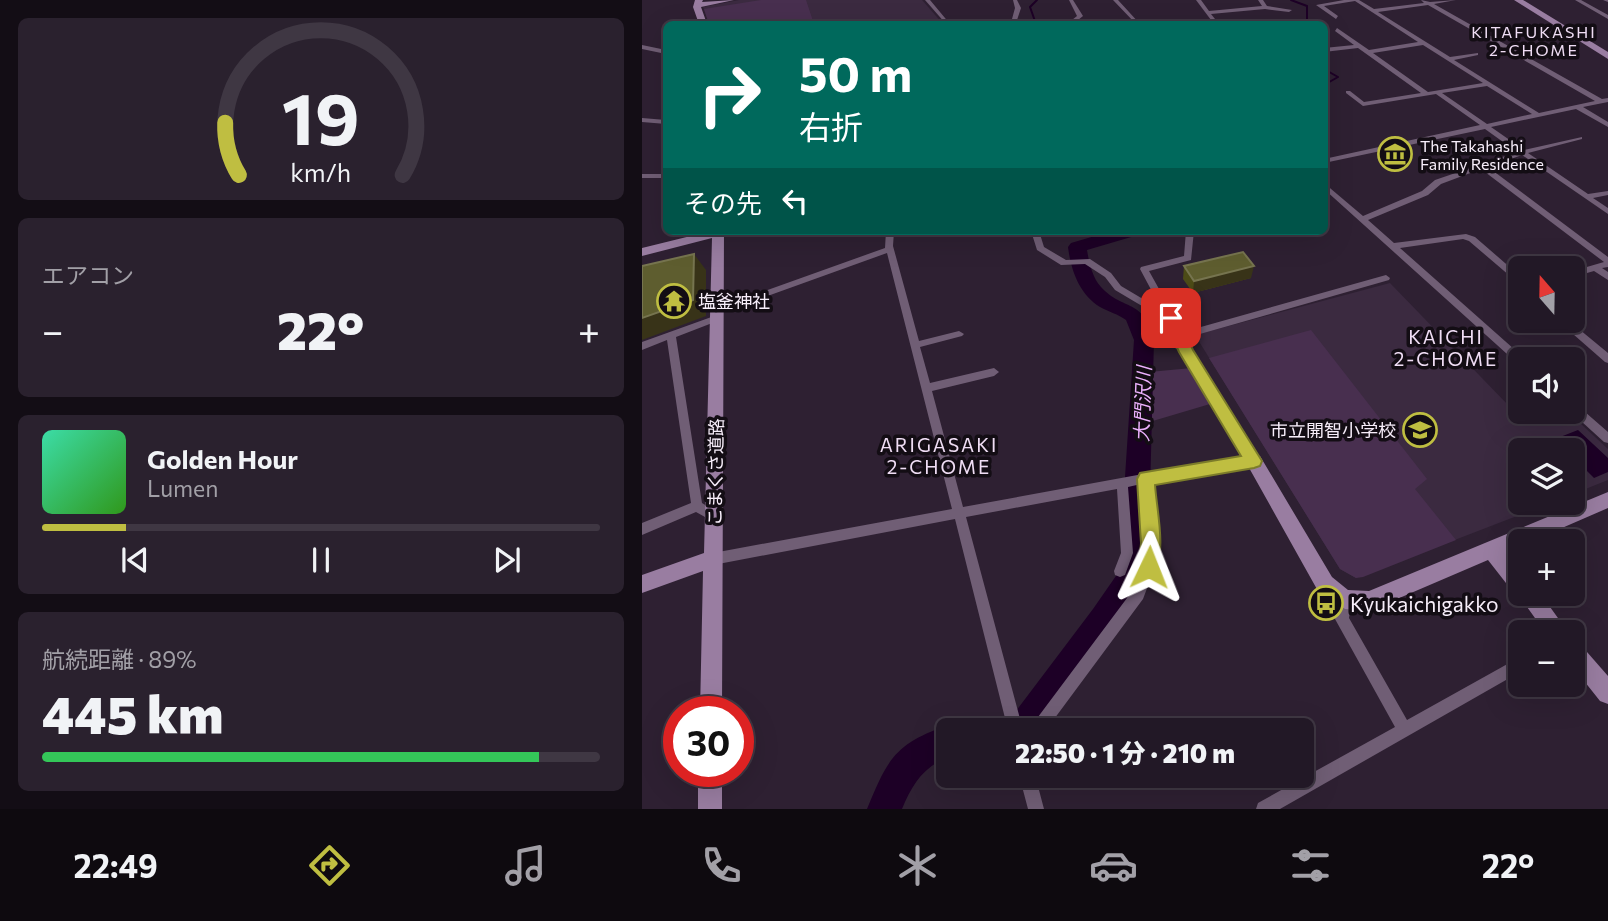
<!DOCTYPE html>
<html lang="ja">
<head>
<meta charset="utf-8">
<style>
  body { margin:0; font-family:Commissioner,"Noto Sans JP",sans-serif; background:#2a212e; color:#f1f3f6; height:100vh; display:flex; flex-direction:column; font-size:26px; white-space:nowrap }
  * { box-sizing:border-box; margin:0 }
  p { font-size:23px; color:#a2a0a7 }
  .icon { flex:none; width:38px; height:38px; fill:none; stroke:currentColor; stroke-width:2; stroke-linecap:round; stroke-linejoin:round }
  .map { position:relative; flex:1; overflow:hidden }
  .details { display:flex; flex-direction:column; gap:18px; padding:18px; background:#130d15; width:642px }
  .details>* { flex:none }
  .top-card { position:absolute; left:21px; top:21px; width:665px; height:214px; border-radius:10px; box-shadow:0 7px 28px #0002,0 0 0 2px #3f3743; background:#00695c; color:#fff; overflow:hidden }
  .needle { width:46px; rotate:340deg }
  .fabs { position:absolute; left:866px; top:256px; display:grid; gap:14px }
  .fabs a { display:grid; place-items:center; width:77px; height:77px; border-radius:10px; background:#221826; box-shadow:0 7px 28px #0002,0 0 0 2px #3f3743; font-size:35px }
  .speed { position:absolute; left:21px; top:696px; display:flex; gap:14px; font-size:35px; font-weight:700; text-align:center }
  .speed>* { display:grid; place-content:center; width:91px; height:91px; border-radius:50%; background:#221826; box-shadow:0 7px 28px #0002,0 0 0 2px #3f3743; line-height:1 }
  .speed .limit { border:10px solid #d22; background:#fff; color:#111 }
  .pin { position:absolute; display:grid; place-items:center; width:60px; height:60px; color:#fff; margin:-30px; border-radius:14px; box-shadow:0 4px 10px #0006 }
  .me { position:absolute; width:77px; margin:-38px; rotate:2deg; stroke-linejoin:round; filter:drop-shadow(0 0 5px #0008) }
  .turn { display:flex; align-items:center; gap:24px; height:147px; padding:0 21px; font-size:32px }
  .turn .icon { width:91px; height:91px; stroke-width:2.5 }
  .turn b { display:block; font-size:49px; line-height:60px }
  .then { display:flex; align-items:center; height:66px; padding:0 21px; background:#0003; gap:14px; font-size:26px }
  .big { font-size:52px; font-weight:800; line-height:1.1 }
  .details .card { flex:1; display:flex; flex-direction:column; justify-content:center; gap:10px; min-width:0; padding:0 24px; border-radius:10px; background:#2a212e }
  .details .dial { align-items:center; gap:0 }
  .dial svg { height:182px; overflow:visible; fill:none; stroke:#3f3743; stroke-width:7; stroke-linecap:round; text-anchor:middle }
  .dial text { fill:#f1f3f6; stroke:none }
  .song { display:flex; align-items:center; gap:21px }
  .cover { width:84px; height:84px; border-radius:10px; background:linear-gradient(135deg,hsl(160 70% 55%),hsl(110 70% 35%)) }
  .played { height:7px; border-radius:4px; background:linear-gradient(90deg,#bfbe41 15%,#3f3743 15%) }
  .keys { display:flex; justify-content:space-around; direction:ltr }
  .heat { display:flex; justify-content:space-between; align-items:center; font-size:38px; direction:ltr }
  .charge { height:10px; border-radius:5px; background:linear-gradient(90deg,#34c759 89%,#3f3743 0) }
  .trip { position:absolute; left:294px; top:718px; width:378px; height:70px; border-radius:10px; background:#221826; box-shadow:0 7px 28px #0002,0 0 0 2px #3f3743; font-weight:800; line-height:70px; text-align:center }
  .dock { display:flex; height:112px; justify-content:space-around; align-items:center; background:#0e0a0f; color:#a2a0a7 }
  .dock .icon { width:49px; height:49px }
  .dock .active { color:#bfbe41 }
  .dock b { font-size:32px; color:#f1f3f6 }
  main { display:flex; flex:1; min-height:0 }
  .map>svg:first-child { display:block }
</style>
</head>
<body>
<main>
<section class="details">
<div class="card dial"><svg viewBox="0 0 100 80">
<path d="M14 69A42 42 0 1 1 86 69"/>
<path d="M14 69A42 42 0 0 1 8 46" stroke="#bfbe41"/>
<text x="50" y="56" font-size="32" font-weight="700">19</text>
<text x="50" y="72" font-size="11">km/h</text>
</svg></div>
<div class="card"><p>エアコン</p>
<div class="heat"><a>−</a><b class="big">22°</b><a>+</a></div>
</div>
<div class="card">
<div class="song"><i class="cover"></i><div><b>Golden Hour</b><p>Lumen</p></div></div>
<div class="played"></div>
<div class="keys"><svg class="icon" aria-label="previous" viewBox="0 0 24 24"><path d="M18 5L8 12l10 7zM5 5v14"/></svg><svg class="icon" aria-label="pause" viewBox="0 0 24 24"><path d="M8 5v14M16 5v14"/></svg><svg class="icon" aria-label="next" viewBox="0 0 24 24"><path d="M6 5l10 7-10 7zM19 5v14"/></svg></div>
</div>
<div class="card"><p>航続距離 · 89%</p><b class="big">445 km</b><div class="charge"></div></div>
</section>
<div class="map">
<svg width="966" height="809" viewBox="0 0 966 809">
  <rect width="100%" height="100%" fill="#2e2032"/>
  <!-- built -->
  <path fill="#3b2a40" d="M97,0H280L301,24H67L61,7Z
    M748,283L868,407L878,403V411H925L966,449V480L931,494V450H878V502H911L714,578L698,569L553,335Z"/>
  <!-- green -->
  <path fill="#482f4f" d="M119,0H164L172,24H67L62,9Z
    M669,330L785,479L773,489L814,540L721,577L714,578L698,569L567,358Z
    M550,368L568,404L504,423L507,372Z"/>
  <!-- water -->
  <path fill="#1d0026" d="M936,430L966,458V472L952,478L931,457V450H923L913,439Z"/>
  <g fill="none" stroke-linecap="round" stroke-linejoin="round">
    <!-- stream -->
    <path stroke="#1d0026" stroke-width="2" d="M649,0L665,6V24
      M394,24L388,7L395,0
      M682,69L696,77L682,85"/>
    <!-- river -->
    <path fill="#1d0026" fill-rule="evenodd" d="M470,231H499L496,235L445,250C447,262 450,277 459,287C482,312 501,297 512,340L508,492L510,557L496,592L399,730H351L356,719L374,711L451,609L476,573L482,557V492L492,340L484,320C476,314 467,312 458,307C437,294 429,270 426,247L429,243Z
      M306,725L318,730H306V757C281,767 270,785 260,809H225C246,758 253,744 306,725Z"/>
    <!-- street -->
    <path fill="#705e75" fill-rule="evenodd" d="M283,0H288L308,24H304Z
      M371,0H375L379,8L375,20L366,24H361L370,19L373,8Z
      M427,0H431L441,16L431,24H425L435,16Z
      M471,0H476L498,24H494Z
      M554,0H559L567,11L620,6L616,0H621L625,6L650,10L647,12L623,9L569,14L577,24H572Z
      M702,0H717L732,9L782,3L779,0L788,2L814,0L792,4L960,99L966,98V102L941,107L966,122V127L934,109L849,127L882,150L940,137V139L886,153L946,194L966,191V195L951,198L966,208V214L880,155L846,167L966,257V267L960,268L966,272V280L952,271L931,277V271L962,262L839,169L799,184L786,195L726,220L752,243L824,234L833,237L878,276V283L875,282L827,241L821,239L758,248L881,357L882,359H878V364L875,363L682,189V183L721,216L780,191L793,180L875,152L843,129L682,163V159L838,125L794,94L721,106L704,93V91H708L722,102L779,93L716,48L682,52V48L712,45L693,31L695,28L727,50L776,42L713,1L682,6L696,16L694,19L674,5ZM786,5L953,101L897,113L812,60L836,55V53L808,57L736,12ZM781,45L841,83L786,92L731,53ZM845,86L890,114L845,124L800,93Z
      M933,0H939L966,15V19Z
      M961,0H966V2Z
      M351,22L353,24H347L348,23Z
      M0,45L24,50V54L0,49Z
      M0,118L24,120V124L0,122Z
      M0,174H24V178H0Z
      M244,231H252L251,246L277,341L317,331L322,334L320,336L278,347L288,383L352,368L357,372L352,376L290,391L321,507L501,474L604,458L545,355L521,341L500,306L473,290L463,277L443,264L419,265L395,250L389,231H397L402,247L424,260L448,259L469,273L479,286L506,302L527,337L537,342L498,269L499,267L542,256L544,231H552L549,260L507,271L541,332L744,275L748,278L747,280L544,338L618,461L616,464L612,466L510,482L515,543L513,567L501,599L404,730H388L390,725L491,590L501,567L503,543L499,484L486,487L491,553L483,575L478,577L473,575L472,571L479,553L475,489L324,517L381,730H366L313,519L71,565L67,563L65,559L67,555L71,553L310,509L245,253L78,313L75,314L70,311L72,309L243,248Z
      M75,315L80,318L78,320L34,337L60,503L76,513L78,517L76,521L72,522L54,512L0,535V523L49,503L25,340L0,350V342Z
      M915,320H926L966,353V363L963,362Z
      M931,404L935,405L966,432V443L962,442L928,411H931Z
      M703,593L708,594L710,599L707,618L765,720L878,657V672L638,809H614L616,803L753,727L693,619L698,594Z
      M377,775H393L402,809H386Z"/>
    <!-- secondary -->
    <path fill="#997da1" fill-rule="evenodd" d="M53,0H61L60,2L92,0L59,7L65,24H57L51,7Z
      M872,0H881L966,52V59Z
      M69,231H82L80,712H58L61,571L0,593V575L62,553L70,238L0,256V248Z
      M612,454L618,456L690,577L706,590L727,591L966,492V508L890,541H878V546L864,552L878,571V593H898L926,632H903L875,593L871,592L846,560L727,611L703,609L676,591L606,466L604,461L606,456Z
      M931,641L938,644L966,676V704L958,701L931,667Z
      M56,772H80V809H56Z"/>
  </g>
  <!-- wall -->
  <path fill="#4c4b17" d="M542,266L609,278L551,293L541,279Z"/>
  <!-- shaded-wall -->
  <path fill="#383318" d="M422,231H440L423,236Z
    M52,254L64,270V316L0,340V318Z
    M612,266L609,278L551,293L552,281Z"/>
  <!-- building -->
  <path fill="#5e5d2f" stroke="#76744f" stroke-width="2" d="M601,252L612,266L552,281L542,266Z
    M52,254L51,300L0,318V266Z"/>
  <!-- route -->
  <path fill="#bfbe41" stroke="#7c7c2a" stroke-width="2" d="M529,313L534,314L551,350L620,461L618,466L612,468L513,485C515,512 524,548 513,574L507,576L500,574L497,567L499,543L495,479L498,473L599,456L537,352L522,318Z"/>
  <!-- icons -->
  <defs>
    <g id="museum-ring" transform="scale(1.75)"><circle r="9.5" fill="#130d14" stroke="#bfbe41" stroke-width="1.5"/><path d="M0-6L6-3V-2H-6V-3ZM-5-1h2V3h-2ZM-1-1h2V3h-2ZM3-1h2V3H3ZM-6 4H6V6H-6Z" fill="#bfbe41"/></g>
    <g id="temple-ring" transform="scale(1.75)"><circle r="9.5" fill="#130d14" stroke="#bfbe41" stroke-width="1.5"/><path d="M0-6L5-2H3V0L6.5 2.5H4V6H1.5V3h-3V6H-4V2.5H-6.5L-3 0V-2H-5Z" fill="#bfbe41"/></g>
    <g id="school-ring" transform="scale(1.75)"><circle r="9.5" fill="#130d14" stroke="#bfbe41" stroke-width="1.5"/><path d="M0-5L7-2L0 1L-7-2ZM-4 1L0 2.5L4 1V4Q0 6-4 4Z" fill="#bfbe41"/></g>
    <g id="bus-ring" transform="scale(1.75)"><circle r="9.5" fill="#130d14" stroke="#bfbe41" stroke-width="1.5"/><path d="M-5-6H5V4H4V6H2V4H-2V6H-4V4H-5ZM-3.5-4V0h7V-4ZM-3.5 1.2v1.5H-2V1.2ZM2 1.2v1.5H3.5V1.2Z" fill="#bfbe41"/></g>
  </defs>
  <g fill-rule="evenodd">
    <use href="#museum-ring" x="753" y="154"/>
    <use href="#temple-ring" x="32" y="301"/>
    <use href="#school-ring" x="778" y="430"/>
    <use href="#bus-ring" x="684" y="603"/>
  </g>
  <g text-anchor="middle" dominant-baseline="central" stroke-width="7" stroke-linejoin="round" paint-order="stroke">
    <!-- far-neighbourhood labels -->
    <g font-size="16" letter-spacing="2" fill="#efddf4" stroke="#130d14">
      <text x="892" y="31">KITAFUKASHI<tspan x="892" dy="18">2-CHOME</tspan></text>
    </g>
    <!-- far-poi labels -->
    <g font-size="16" fill="#f7eefa" stroke="#130d14" text-anchor="start">
      <text x="778" y="145">The Takahashi<tspan x="778" dy="18">Family Residence</tspan></text>
    </g>
    <!-- poi labels -->
    <g font-size="18" fill="#f7eefa" stroke="#130d14" text-anchor="start">
      <text x="56" y="301">塩釜神社</text>
      <text x="754" y="430" text-anchor="end">市立開智小学校</text>
    </g>
    <!-- street labels -->
    <g font-size="18" fill="#f7eefa" stroke="#130d14">
      <text transform="translate(73 472) rotate(-89)">こまくさ道路</text>
    </g>
    <!-- neighbourhood labels -->
    <g font-size="19" letter-spacing="2" fill="#efddf4" stroke="#130d14">
      <text x="804" y="336">KAICHI<tspan x="804" dy="22">2-CHOME</tspan></text>
      <text x="297" y="444">ARIGASAKI<tspan x="297" dy="22">2-CHOME</tspan></text>
    </g>
    <!-- water labels -->
    <g font-size="19" font-style="italic" fill="#ecb1fd" stroke="#130d14">
      <text transform="translate(500 404) rotate(-88)">大門沢川</text>
    </g>
    <!-- near-poi labels -->
    <g font-size="21" fill="#f7eefa" stroke="#130d14" text-anchor="start">
      <text x="708" y="603">Kyukaichigakko</text>
    </g>
  </g>
</svg>
<div class="fabs">
<a><svg class="needle" viewBox="-14 -14 28 28"><path d="M0-13l5 13h-10z" fill="#e53935"/><path d="M0 13l5-13h-10z" fill="#a2a0a7"/></svg></a>
<a><svg class="icon" aria-label="sound" viewBox="0 0 24 24"><path d="M4 9h4l5-4v14l-5-4H4zM17 9q2 3 0 6"/></svg></a>
<a><svg class="icon" aria-label="layers" viewBox="0 0 24 24"><path d="M12 4l9 5-9 5-9-5zM3 14l9 5 9-5"/></svg></a>
<a>+</a>
<a>−</a>
</div>
<div class="speed"><div class="limit">30</div></div>
<div class="pin" style="left:529px;top:318px;background:#d93025"><svg class="icon" aria-label="arrive" viewBox="0 0 24 24"><path d="M6 21V4h12l-3 4 3 4H6"/></svg></div>
<svg class="me" style="left:507px;top:567px" viewBox="-20 -20 40 40"><path d="M0-17L14 15 0 8-14 15z" fill="#bfbe41" stroke="#fff" stroke-width="4"/></svg>
<div class="trip">22:50 · 1 分 · 210 m</div>
<div class="top-card">
<div class="turn"><svg class="icon" aria-label="right" viewBox="0 0 24 24"><path d="M7 20v-9h11M14 6l5 5-5 5"/></svg><div><b>50 m</b>右折</div></div>
<div class="then">その先<svg class="icon" aria-label="left" viewBox="0 0 24 24"><path d="M17 20v-9H6M10 6l-5 5 5 5"/></svg></div>
</div>
</div>
</main>
<nav class="dock">
<b>22:49</b>
<svg class="icon active" aria-label="directions" viewBox="0 0 24 24"><path d="M12 3l9 9-9 9-9-9zM9 14v-3h6M13 9l2 2-2 2"/></svg>
<svg class="icon" aria-label="music" viewBox="0 0 24 24"><path d="M9 18V5l10-2v13"/><circle cx="6" cy="18" r="3"/><circle cx="16" cy="16" r="3"/></svg>
<svg class="icon" aria-label="phone" viewBox="0 0 24 24"><path d="M5 4h4l2 5-3 2q2 4 5 5l2-3 5 2v4C11 20 4 13 5 4z"/></svg>
<svg class="icon" aria-label="climate" viewBox="0 0 24 24"><path d="M12 3v18M4 7l16 10M4 17L20 7"/></svg>
<svg class="icon" aria-label="car" viewBox="0 0 24 24"><path d="M5 17H2v-5l4-1 3-4h7l3 4 3 1v5h-3M9 17h6M6 11h13"/><circle cx="7" cy="17" r="2"/><circle cx="17" cy="17" r="2"/></svg>
<svg class="icon" aria-label="filters" viewBox="0 0 24 24"><path d="M4 7h16M4 17h16"/><circle cx="9" cy="7" r="2"/><circle cx="15" cy="17" r="2"/></svg>
<b>22°</b>
</nav>
</body>
</html>
